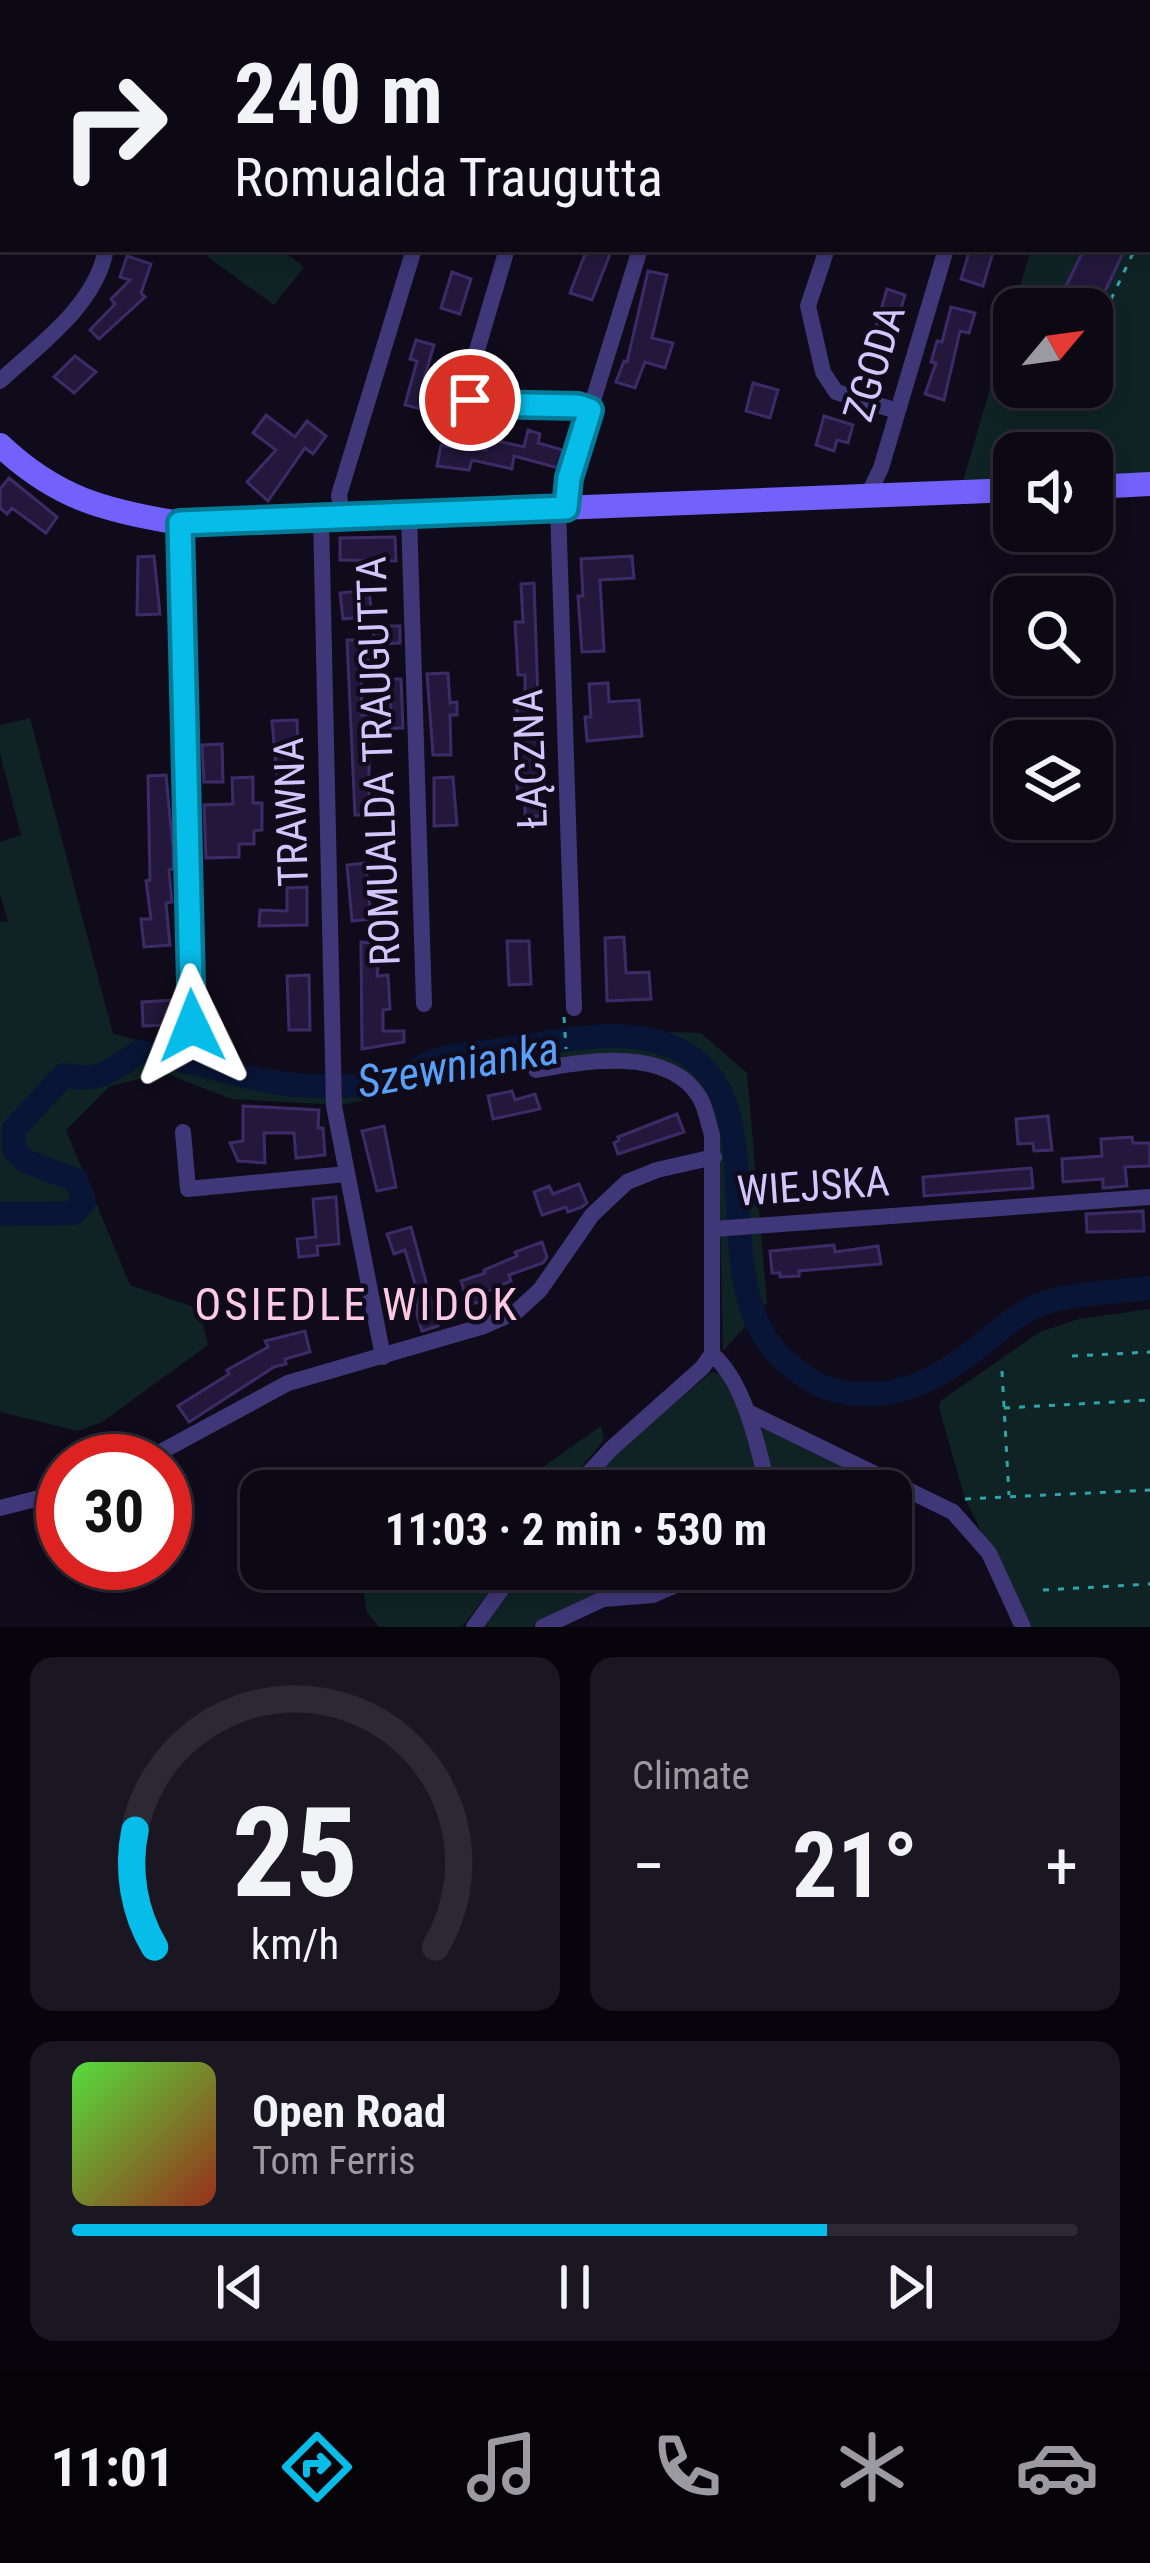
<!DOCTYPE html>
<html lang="en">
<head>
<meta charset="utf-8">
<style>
  body { margin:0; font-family:"Roboto Condensed",sans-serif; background:#1a1622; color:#f1f3f6; height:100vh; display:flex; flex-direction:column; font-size:45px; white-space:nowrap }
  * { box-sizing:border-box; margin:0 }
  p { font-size:39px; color:#9a9aa0 }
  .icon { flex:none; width:66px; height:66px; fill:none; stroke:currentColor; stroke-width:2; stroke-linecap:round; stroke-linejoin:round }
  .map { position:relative; height:1627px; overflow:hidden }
  .panel { display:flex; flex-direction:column; gap:30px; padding:30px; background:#07040b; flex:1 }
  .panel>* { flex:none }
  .top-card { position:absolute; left:0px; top:0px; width:1152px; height:252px; box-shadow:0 6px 18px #0003,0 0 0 3px #2c2934; background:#0c0814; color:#f1f3f6; overflow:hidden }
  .needle { width:78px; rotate:61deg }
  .buttons { position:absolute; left:993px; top:288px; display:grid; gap:24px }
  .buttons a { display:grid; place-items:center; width:120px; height:120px; border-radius:24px; background:#0c0814; box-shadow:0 6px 18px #0003,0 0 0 3px #2c2934; font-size:60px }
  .speed { position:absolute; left:36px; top:1434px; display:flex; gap:24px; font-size:60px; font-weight:700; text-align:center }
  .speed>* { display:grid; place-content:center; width:156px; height:156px; border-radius:50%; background:#0c0814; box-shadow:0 6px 18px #0003,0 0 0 3px #2c2934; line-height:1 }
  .speed .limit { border:18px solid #d22; background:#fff; color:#111 }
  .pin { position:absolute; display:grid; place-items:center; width:102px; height:102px; color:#fff; margin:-51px; border:6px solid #fff; border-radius:50%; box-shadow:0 3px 12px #0007 }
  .me { position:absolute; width:132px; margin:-66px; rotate:358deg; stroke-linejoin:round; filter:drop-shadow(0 0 9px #0008) }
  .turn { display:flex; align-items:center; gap:42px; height:252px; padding:0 36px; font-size:54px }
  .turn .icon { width:156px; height:156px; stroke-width:2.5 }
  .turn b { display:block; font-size:84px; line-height:102px }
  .big { font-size:90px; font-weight:700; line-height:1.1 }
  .panel .widget { flex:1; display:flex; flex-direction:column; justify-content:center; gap:18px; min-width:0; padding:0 42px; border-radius:24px; background:#1a1622 }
  .panel .dial { align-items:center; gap:0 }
  .dial svg { height:312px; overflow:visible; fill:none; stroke:#2c2934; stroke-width:7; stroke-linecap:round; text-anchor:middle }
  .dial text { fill:#f1f3f6; stroke:none }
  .song { display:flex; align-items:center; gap:36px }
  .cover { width:144px; height:144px; border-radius:18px; background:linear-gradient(135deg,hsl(110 70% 55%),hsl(10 70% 35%)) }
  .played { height:12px; border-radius:6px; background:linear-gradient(90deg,#06bdea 75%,#2c2934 75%) }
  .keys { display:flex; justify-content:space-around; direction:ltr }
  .heat { display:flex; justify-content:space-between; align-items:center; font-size:66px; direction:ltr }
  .panel .tiles { flex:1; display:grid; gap:30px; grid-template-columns:1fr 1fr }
  .widget:last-child { grid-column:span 2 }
  .trip { position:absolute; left:240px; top:1470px; width:672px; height:120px; border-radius:24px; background:#0c0814; box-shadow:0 6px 18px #0003,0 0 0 3px #2c2934; font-weight:700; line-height:120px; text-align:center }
  .menu { display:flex; height:192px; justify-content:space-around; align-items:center; background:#050308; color:#9a9aa0 }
  .menu .icon { width:84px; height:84px }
  .menu .active { color:#06bdea }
  .menu b { font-size:54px; color:#f1f3f6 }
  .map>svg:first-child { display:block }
</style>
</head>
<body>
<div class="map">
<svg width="1150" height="1627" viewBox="0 0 1150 1627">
  <rect width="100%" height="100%" fill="#100b1b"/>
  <!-- green -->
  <path fill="#0f2325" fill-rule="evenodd" d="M1105,0H1150V474L1092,476V453H1014V479L963,481L1031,249H1149V3H1104ZM1014,309H1092V387H1014Z
    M197,249H281L304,267L274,305Z
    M30,718L113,1034L293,1078L355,1076L490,1043L576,1029L701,1033L747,1073L767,1303L723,1351L719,1167L705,1093L645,1058L529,1068L341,1105L231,1099L165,1073L110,1086L66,1130L130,1285L199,1309L208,1345L102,1422L78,1431L0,1412V922L8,921L0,895V842L21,835L0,753V725Z
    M1150,1309V1627H1030L965,1499L939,1408L940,1401L1040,1332L1079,1319Z
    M712,1372L720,1374L738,1407L764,1491H581L623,1446Z
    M601,1426L604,1440L562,1491H509Z
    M763,1428L877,1484L875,1490L776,1491L761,1431Z
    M359,1569H507L462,1627H379L367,1612Z
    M523,1569H699L655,1590L594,1597L532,1627H481Z"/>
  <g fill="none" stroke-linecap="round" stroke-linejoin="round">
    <!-- river -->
    <path stroke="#091536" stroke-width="24" d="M0,1214L74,1213L84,1201L76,1180L25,1161L14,1149V1129L64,1075C97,1083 112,1071 139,1052C203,1060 259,1088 325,1086C345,1085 369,1087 388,1082C406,1078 421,1065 438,1060C457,1054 481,1053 501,1050C558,1042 625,1023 679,1050C783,1101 696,1283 786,1362C803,1376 819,1388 841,1392C900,1403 946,1374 989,1339C1003,1327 1017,1315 1034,1307C1068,1292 1113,1293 1150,1288"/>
  </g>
  <!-- building -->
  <path fill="#23183c" stroke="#3c2b67" stroke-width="3" d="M587,249H612L592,300L570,293Z
    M970,249H994L983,286L961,279Z
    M1084,249H1125L1099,304L1065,288Z
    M127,256L151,264L141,293L145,297L99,339L90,330L115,304L111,299L130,280L120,277Z
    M648,271L667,275L652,338L673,343L665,368L645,362L635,388L616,382L624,361L627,362Z
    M452,272L471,279L460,314L441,308Z
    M887,289L905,295L894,332L876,327Z
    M951,307L975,313L969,333L960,331L944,400L925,394L936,363L931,362L937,341L942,342Z
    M416,340L434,345L424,379L453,389L449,405L424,397L421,409L405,405L417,361L410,359Z
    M75,356L96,372L74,393L54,377Z
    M753,383L778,390L770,418L746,411Z
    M266,415L295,437L307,421L326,436L313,454L305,448L268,501L247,482L276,450L253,433Z
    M824,416L853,425L848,443L837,440L834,451L816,445Z
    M528,430L540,434L538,443L563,450L558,468L514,456L512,469L472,460L469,470L437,466L441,445L461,449L463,444L486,450L488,442L493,444L494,440L524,447Z
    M9,478L57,517L46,533L12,508L7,514L0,508V489Z
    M395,537L396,561L340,560V538Z
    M154,556L160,614L137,615L138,557Z
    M632,556L634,578L600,580L604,651L582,652L578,596H583L581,559Z
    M534,583L542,816L525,817V801H517V708H525V675H518L515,622H523L521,584Z
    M369,590L372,616L343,619L340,593Z
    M373,626H400V643L376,644V661H361L362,715L391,711L389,679H401L403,728L376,729V737H369V815H355L347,640H374Z
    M448,673L450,703L457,702V715H450L451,755H433L427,674Z
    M608,683L609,702L639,700L642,736L587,741L585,717H591L589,684Z
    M297,720L298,746H295L300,796L279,798L272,721Z
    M222,744L223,782H204L202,745Z
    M166,775L173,848V869L169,870L172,902L166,903L170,945L144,947L141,919H151L146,881L150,880L148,776Z
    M253,777V803H262V830L254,831V844H239V857L206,858L204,805L233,804L232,778Z
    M453,777L457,825L434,826V778Z
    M366,863L371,919L352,921L347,865Z
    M307,887V925L259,926L260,910L287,911V888Z
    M624,937L626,973L649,972L651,999L607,1001L605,938Z
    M507,941H529L531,984L509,985Z
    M361,942L380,944L377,976L388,975L390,1009L383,1010V1031H404V1042L362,1049Z
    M309,975L310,1030H289L287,976Z
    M174,1000L175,1025L143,1026L142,1002Z
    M512,1091L515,1100L535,1094L540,1109L493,1119L488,1096Z
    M243,1106L319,1110L318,1128H323L325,1155L296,1158L294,1133H264L265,1163L238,1161L230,1143L243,1141Z
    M677,1114L684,1132L618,1154L614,1143L619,1140L618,1137Z
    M1048,1116L1052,1150L1034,1151L1033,1143L1018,1144L1016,1119Z
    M384,1126L396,1187L377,1191L362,1131Z
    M1132,1137L1133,1143H1150V1166L1125,1167L1127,1186L1103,1188V1179L1063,1182L1062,1159L1102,1156L1101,1139Z
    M1031,1168L1033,1188L924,1196L923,1177Z
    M579,1184L587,1203L582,1207L568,1212L566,1207L542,1215L534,1192L549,1186L553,1194Z
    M336,1197L339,1244L317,1246L318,1255L299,1257L297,1239L316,1237L313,1199Z
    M1143,1211L1144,1231L1087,1232L1086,1214Z
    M411,1227L438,1326L422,1331L417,1315L418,1294L405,1250L394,1254L387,1234Z
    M542,1242L547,1257L543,1263L509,1275L511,1281L480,1295L482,1301L469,1305L461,1281L485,1273L484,1270L517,1256L515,1252Z
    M834,1245L835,1252L878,1246L881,1264L799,1271V1276L780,1277V1273H772L770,1251Z
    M305,1331L310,1352L285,1359L286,1364L274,1367L189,1422L178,1406L229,1374L227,1370L268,1347L265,1341Z"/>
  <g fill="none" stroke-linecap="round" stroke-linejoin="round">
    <!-- path -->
    <path stroke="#2fa5a9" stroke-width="3" stroke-dasharray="6 9" stroke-linecap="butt" d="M1149,181H1150
      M1149,219L1150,217
      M1092,312L1103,316L1135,249
      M1099,348L1114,323L1105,317
      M564,1017L566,1049
      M1072,1356L1150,1352
      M1002,1371L1009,1495
      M1004,1408L1150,1400
      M965,1499L1150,1490
      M1043,1590L1150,1584"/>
    <!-- street -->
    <path stroke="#403779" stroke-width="16" d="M83,3V0
      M488,3L489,0
      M580,3V0
      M716,3L717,0
      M936,3L937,0
      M1019,3L1020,0
      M507,249L467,384L470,400L479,405L578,406L590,410
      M827,249L808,306L823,372L836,392L897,411
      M0,381C40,344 96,305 106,249
      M868,495L881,468L946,249
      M558,508L574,1008
      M566,508L569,478L640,249
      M321,516L334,1106L383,1357
      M342,516L339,495L414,249
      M409,516L424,1004
      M180,523L192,1026
      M536,1070C585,1061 669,1046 700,1098C706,1109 708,1123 712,1135V1354L702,1368L612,1448L572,1491
      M183,1132L188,1189L347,1174
      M714,1229L1150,1197
      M712,1354C746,1383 758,1449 769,1491
      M748,1412L953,1512L989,1553L1023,1627
      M144,1461L288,1383L484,1326L516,1312L540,1290L592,1215L627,1182L657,1170L714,1157
      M0,1508L63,1492
      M474,1627L516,1569
      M543,1627L603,1599L653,1595L713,1569"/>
    <!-- secondary -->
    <path stroke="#7361fb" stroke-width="24" d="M0,445C56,498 105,511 180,523L1014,490
      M1092,487L1150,484"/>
  </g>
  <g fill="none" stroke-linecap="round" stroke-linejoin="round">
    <!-- route casing -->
    <g stroke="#047b98" stroke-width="30">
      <path id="route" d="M192,1026L180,523L566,508L569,478L590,410L578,406L479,404L470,400"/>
    </g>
    <!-- route -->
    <use href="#route" stroke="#06bdea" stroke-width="21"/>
  </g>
  <g text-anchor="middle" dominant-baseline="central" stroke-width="9" stroke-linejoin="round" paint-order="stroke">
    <!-- street labels -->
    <g font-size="42" fill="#d2c7fd" stroke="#100b1b">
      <text transform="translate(874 363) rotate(-73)">ZGODA</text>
      <text transform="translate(530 759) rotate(-92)">ŁĄCZNA</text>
      <text transform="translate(378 761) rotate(-92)">ROMUALDA TRAUGUTTA</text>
      <text transform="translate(291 812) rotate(-92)">TRAWNA</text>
      <text transform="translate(813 1186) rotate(-4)">WIEJSKA</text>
    </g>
    <!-- water labels -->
    <g font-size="45" font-style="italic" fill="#58a0fa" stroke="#100b1b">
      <text transform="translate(458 1065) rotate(-10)">Szewnianka</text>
    </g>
    <!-- neighbourhood labels -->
    <g font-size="45" letter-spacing="3" fill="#fec9e5" stroke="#100b1b">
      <text x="357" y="1304">OSIEDLE WIDOK</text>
    </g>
  </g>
</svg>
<div class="buttons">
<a><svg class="needle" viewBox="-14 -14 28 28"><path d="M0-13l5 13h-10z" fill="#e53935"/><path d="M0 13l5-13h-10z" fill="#9a9aa0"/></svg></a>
<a><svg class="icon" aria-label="sound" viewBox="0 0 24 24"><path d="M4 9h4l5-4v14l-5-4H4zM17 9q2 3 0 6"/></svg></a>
<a><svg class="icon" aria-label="search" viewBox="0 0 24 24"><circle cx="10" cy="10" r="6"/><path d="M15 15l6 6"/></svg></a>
<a><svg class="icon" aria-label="layers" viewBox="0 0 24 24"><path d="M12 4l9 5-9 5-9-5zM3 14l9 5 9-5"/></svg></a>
</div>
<div class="speed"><div class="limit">30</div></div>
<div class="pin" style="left:470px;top:400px;background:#d93025"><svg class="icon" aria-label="arrive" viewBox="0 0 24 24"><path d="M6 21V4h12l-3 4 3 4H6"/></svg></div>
<svg class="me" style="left:192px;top:1026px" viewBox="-20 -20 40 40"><path d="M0-17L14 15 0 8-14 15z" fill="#06bdea" stroke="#fff" stroke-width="4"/></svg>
<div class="trip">11:03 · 2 min · 530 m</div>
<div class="top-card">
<div class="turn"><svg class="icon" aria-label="right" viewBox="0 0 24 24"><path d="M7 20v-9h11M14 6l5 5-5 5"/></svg><div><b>240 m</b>Romualda Traugutta</div></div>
</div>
</div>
<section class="panel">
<div class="tiles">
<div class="widget dial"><svg viewBox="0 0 100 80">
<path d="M14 69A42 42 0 1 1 86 69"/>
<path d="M14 69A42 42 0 0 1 9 39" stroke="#06bdea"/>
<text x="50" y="56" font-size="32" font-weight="700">25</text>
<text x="50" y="72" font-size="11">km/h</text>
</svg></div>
<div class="widget"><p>Climate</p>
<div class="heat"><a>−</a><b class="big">21°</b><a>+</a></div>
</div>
<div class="widget">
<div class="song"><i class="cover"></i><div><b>Open Road</b><p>Tom Ferris</p></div></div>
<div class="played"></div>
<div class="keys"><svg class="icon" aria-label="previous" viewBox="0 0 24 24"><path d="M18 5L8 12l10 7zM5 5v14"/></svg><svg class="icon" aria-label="pause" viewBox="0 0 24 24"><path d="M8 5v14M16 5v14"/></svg><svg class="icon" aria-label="next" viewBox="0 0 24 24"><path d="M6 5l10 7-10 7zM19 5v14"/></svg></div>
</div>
</div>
</section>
<nav class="menu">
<b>11:01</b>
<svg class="icon active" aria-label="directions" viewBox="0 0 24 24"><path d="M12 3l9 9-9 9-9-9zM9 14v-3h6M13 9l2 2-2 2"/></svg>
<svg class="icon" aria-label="music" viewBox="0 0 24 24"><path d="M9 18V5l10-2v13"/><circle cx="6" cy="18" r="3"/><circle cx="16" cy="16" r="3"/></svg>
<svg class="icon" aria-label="phone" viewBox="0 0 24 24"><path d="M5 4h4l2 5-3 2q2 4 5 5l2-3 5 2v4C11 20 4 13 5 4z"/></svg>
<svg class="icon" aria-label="climate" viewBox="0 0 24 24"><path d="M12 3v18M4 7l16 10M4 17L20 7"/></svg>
<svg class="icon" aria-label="car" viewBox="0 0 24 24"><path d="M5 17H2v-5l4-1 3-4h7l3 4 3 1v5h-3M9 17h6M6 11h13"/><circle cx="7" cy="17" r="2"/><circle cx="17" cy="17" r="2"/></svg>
</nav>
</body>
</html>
